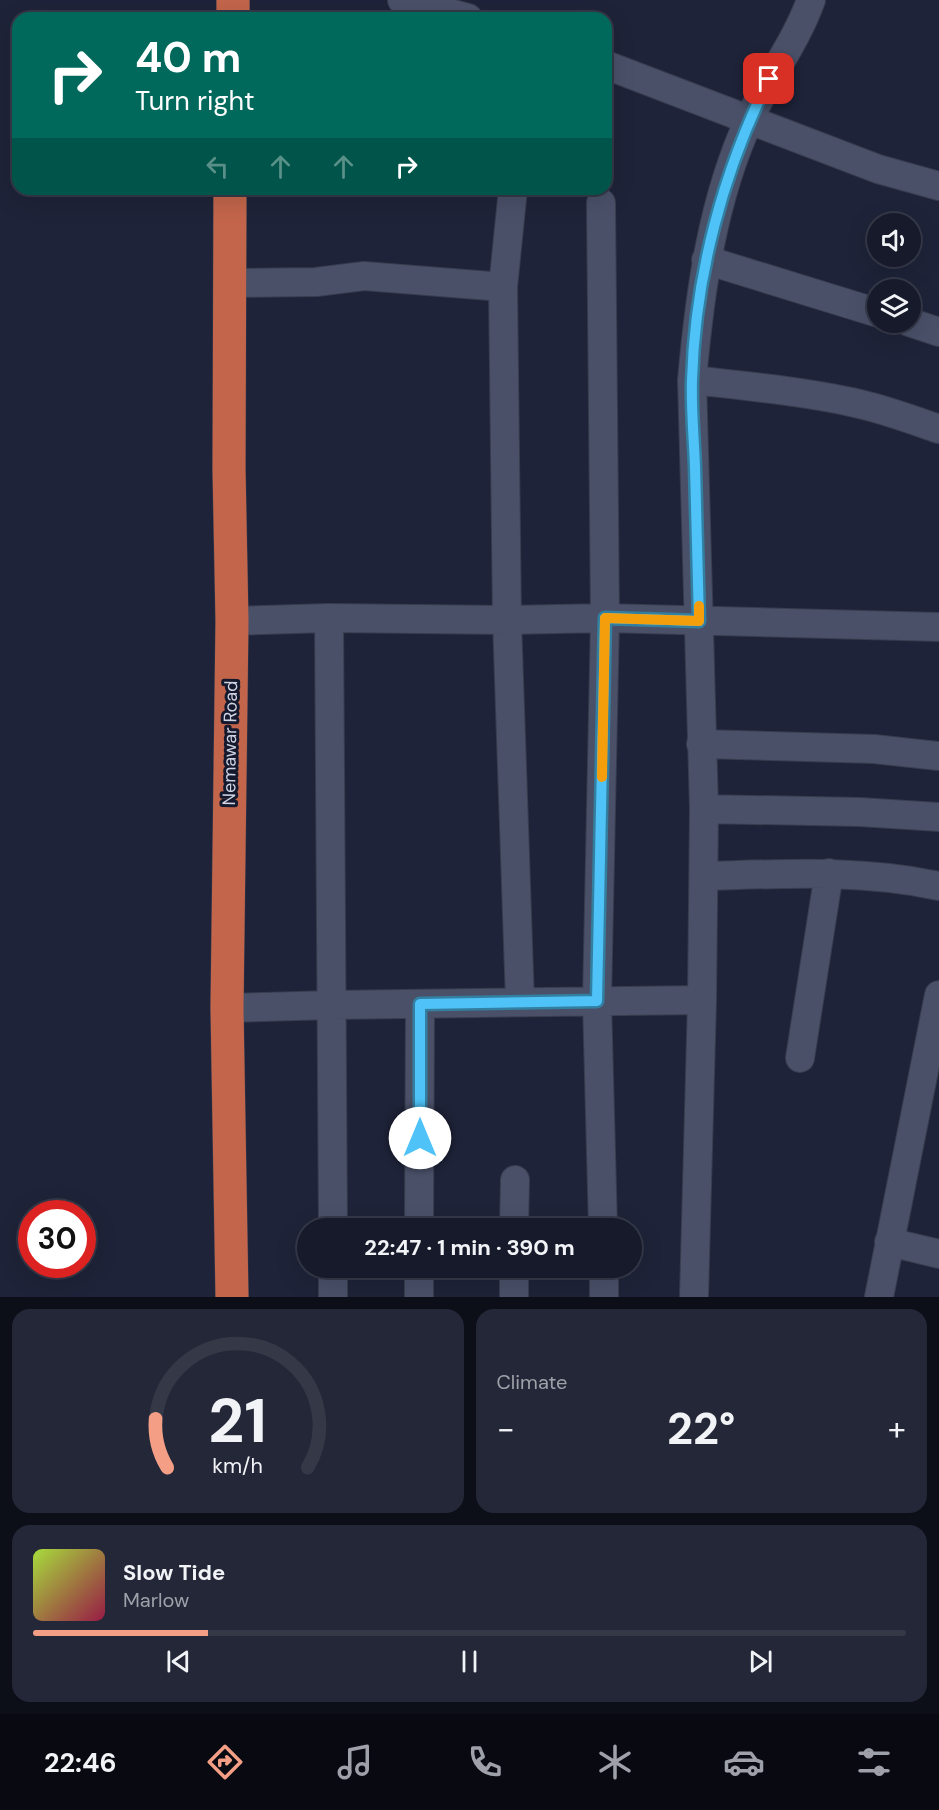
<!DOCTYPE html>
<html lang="en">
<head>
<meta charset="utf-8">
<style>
  body { margin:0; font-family:"DM Sans",sans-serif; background:#232737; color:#f1f3f6; height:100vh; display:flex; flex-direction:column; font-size:22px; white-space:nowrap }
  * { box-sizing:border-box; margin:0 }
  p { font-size:20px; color:#9ea1a9 }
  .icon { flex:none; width:33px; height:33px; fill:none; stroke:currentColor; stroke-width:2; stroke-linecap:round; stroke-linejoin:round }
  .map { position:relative; height:1297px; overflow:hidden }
  .details { display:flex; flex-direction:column; gap:12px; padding:12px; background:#0c0e18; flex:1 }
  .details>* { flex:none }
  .hud { position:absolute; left:12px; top:12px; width:600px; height:183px; border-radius:18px; box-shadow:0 6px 24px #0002,0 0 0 2px #353847; background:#00695c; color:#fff; overflow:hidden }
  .buttons { position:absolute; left:867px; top:213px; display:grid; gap:12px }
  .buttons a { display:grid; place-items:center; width:54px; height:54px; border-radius:50%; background:#161a2b; box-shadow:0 6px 24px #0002,0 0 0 2px #353847; font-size:30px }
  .speed { position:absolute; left:18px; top:1200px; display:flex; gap:12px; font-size:30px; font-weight:700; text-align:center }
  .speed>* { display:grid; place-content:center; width:78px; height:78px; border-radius:50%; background:#161a2b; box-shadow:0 6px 24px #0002,0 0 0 2px #353847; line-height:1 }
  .speed .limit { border:9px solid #d22; background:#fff; color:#111 }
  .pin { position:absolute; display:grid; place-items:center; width:51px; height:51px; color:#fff; margin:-26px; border-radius:12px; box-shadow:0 3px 9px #0006 }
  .me { position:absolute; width:66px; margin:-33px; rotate:0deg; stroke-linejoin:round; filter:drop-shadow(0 0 4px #0008) }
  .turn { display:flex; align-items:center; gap:21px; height:126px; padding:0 24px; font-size:27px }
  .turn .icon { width:78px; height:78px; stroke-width:2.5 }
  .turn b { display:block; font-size:42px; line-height:51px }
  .lanes { display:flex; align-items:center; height:57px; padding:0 24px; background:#0003; justify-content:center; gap:30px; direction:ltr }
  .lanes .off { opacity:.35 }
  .big { font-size:45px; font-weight:700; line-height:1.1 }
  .details .tile { flex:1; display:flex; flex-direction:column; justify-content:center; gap:9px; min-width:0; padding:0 21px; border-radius:18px; background:#232737 }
  .details .dial { align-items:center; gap:0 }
  .dial svg { height:156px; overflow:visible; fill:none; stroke:#353847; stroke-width:7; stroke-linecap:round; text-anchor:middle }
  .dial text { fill:#f1f3f6; stroke:none }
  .song { display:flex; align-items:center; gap:18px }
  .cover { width:72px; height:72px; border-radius:9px; background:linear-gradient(135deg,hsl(80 70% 55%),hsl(340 70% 35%)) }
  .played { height:6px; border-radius:3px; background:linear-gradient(90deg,#f49e86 20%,#353847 20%) }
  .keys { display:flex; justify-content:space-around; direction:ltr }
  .heat { display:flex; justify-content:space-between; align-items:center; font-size:33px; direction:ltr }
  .details .tiles { flex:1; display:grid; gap:12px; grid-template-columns:1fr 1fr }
  .tile:last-child { grid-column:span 2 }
  .trip { position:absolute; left:297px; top:1218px; width:345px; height:60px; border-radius:30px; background:#161a2b; box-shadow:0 6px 24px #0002,0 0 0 2px #353847; font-weight:700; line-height:60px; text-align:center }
  .tab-bar { display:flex; height:96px; justify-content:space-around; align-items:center; background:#090a11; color:#9ea1a9 }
  .tab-bar .icon { width:42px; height:42px }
  .tab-bar .selected { color:#f49e86 }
  .tab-bar b { font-size:27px; color:#f1f3f6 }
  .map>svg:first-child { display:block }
</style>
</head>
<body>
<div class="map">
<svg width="939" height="1297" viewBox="0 0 939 1297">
  <rect width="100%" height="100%" fill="#1e2339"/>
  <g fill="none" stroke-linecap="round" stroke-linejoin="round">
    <!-- street casing -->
    <g stroke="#383c4e" stroke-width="30">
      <path id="street" d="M402,0L468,18
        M606,65L878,169L939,186
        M513,189L503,287L507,620L520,1002
        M601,203L605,618L597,1001L603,1228
        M706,260L878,313
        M228,283L316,282L364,276L503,287
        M909,322L939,332
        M692,380C745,386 799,391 851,402C881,408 910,419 939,429
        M329,618L333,1228
        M232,621L329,618L507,620L605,618L939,627
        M701,744L874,749L939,756
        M704,809L860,812L939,817
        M704,876C783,874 861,869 939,886
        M227,1008L332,1005L702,1000
        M800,1058L829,873
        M419,1228L420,1004
        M514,1228L515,1180
        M889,1242L939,1254
        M333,1268V1297
        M604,1268V1297
        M419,1297V1268
        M514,1297V1268
        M694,1297L702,1000L704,809L692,380C700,291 712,200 750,118C768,78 796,42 811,0
        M879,1297L939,995"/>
    </g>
    <!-- highway casing -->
    <g stroke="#383c4e" stroke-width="34">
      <path id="highway" d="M233,18V0
        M230,189L229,469L232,621L227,1008L232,1297"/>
    </g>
    <!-- street -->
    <use href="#street" stroke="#495068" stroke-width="28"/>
    <!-- highway -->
    <use href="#highway" stroke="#c2654b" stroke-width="33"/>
  </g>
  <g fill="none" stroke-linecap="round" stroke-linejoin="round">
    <!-- route casing -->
    <g stroke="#337fa1" stroke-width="15">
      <path id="route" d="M420,1138V1004L597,1001L605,618L699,621C698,570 696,518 695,467C694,438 691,409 692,380C695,276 723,172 769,79"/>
    </g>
    <!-- route -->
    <use href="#route" stroke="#4fc3f7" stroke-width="10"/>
    <!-- slow -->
    <path stroke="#f59e0b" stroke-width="10" d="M602,777L605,618L699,621V606"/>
  </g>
  <g text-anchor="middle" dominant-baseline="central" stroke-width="6" stroke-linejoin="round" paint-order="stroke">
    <!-- street labels -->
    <g font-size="18" fill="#cfd3e2" stroke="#15192e">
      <text transform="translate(230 743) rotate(-89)">Nemawar Road</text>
    </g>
  </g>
</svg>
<div class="buttons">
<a><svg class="icon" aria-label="sound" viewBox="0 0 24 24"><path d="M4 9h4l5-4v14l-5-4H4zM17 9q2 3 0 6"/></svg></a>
<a><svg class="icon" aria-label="layers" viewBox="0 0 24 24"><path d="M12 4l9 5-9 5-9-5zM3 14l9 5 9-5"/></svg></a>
</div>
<div class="speed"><div class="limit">30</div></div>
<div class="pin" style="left:769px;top:79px;background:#d93025"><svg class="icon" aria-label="arrive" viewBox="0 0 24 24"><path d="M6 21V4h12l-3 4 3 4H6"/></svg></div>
<svg class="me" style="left:420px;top:1138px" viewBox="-20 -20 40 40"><circle r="19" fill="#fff"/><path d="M0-13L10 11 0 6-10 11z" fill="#4fc3f7"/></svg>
<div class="trip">22:47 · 1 min · 390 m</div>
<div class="hud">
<div class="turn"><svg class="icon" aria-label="right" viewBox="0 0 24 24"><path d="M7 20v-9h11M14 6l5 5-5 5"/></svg><div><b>40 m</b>Turn right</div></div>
<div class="lanes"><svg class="icon off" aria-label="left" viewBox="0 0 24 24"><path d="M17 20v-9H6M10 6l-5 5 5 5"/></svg><svg class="icon off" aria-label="ahead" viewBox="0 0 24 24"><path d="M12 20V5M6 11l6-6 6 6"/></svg><svg class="icon off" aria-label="ahead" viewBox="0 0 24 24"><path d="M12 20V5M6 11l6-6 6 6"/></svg><svg class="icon" aria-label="right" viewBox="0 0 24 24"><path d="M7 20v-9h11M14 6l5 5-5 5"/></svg></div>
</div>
</div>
<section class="details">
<div class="tiles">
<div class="tile dial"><svg viewBox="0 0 100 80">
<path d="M14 69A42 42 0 1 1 86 69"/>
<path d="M14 69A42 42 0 0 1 8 44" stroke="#f49e86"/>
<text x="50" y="56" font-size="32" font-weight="700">21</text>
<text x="50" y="72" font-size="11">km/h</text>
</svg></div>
<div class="tile"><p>Climate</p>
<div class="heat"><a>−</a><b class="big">22°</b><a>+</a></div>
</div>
<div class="tile">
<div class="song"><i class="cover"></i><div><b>Slow Tide</b><p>Marlow</p></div></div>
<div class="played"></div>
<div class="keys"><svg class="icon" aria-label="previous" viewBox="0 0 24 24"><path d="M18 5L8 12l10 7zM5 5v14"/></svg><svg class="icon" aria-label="pause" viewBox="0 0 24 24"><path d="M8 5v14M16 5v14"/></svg><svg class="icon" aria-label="next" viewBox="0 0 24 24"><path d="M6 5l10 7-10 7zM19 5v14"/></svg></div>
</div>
</div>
</section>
<nav class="tab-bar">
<b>22:46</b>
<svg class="icon selected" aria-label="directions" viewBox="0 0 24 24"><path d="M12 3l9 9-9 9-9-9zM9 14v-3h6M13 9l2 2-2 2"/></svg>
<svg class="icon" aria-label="music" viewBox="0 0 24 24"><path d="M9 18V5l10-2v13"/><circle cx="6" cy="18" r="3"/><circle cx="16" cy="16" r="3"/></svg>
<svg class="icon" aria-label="phone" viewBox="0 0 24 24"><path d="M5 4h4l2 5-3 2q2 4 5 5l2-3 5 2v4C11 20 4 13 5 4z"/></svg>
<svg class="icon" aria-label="climate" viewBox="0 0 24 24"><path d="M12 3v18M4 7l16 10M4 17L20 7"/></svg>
<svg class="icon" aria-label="car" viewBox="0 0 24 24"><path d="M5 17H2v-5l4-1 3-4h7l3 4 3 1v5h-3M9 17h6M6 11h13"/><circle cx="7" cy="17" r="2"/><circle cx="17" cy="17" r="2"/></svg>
<svg class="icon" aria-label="filters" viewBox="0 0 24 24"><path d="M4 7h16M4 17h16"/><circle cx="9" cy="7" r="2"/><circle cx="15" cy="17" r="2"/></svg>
</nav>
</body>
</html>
